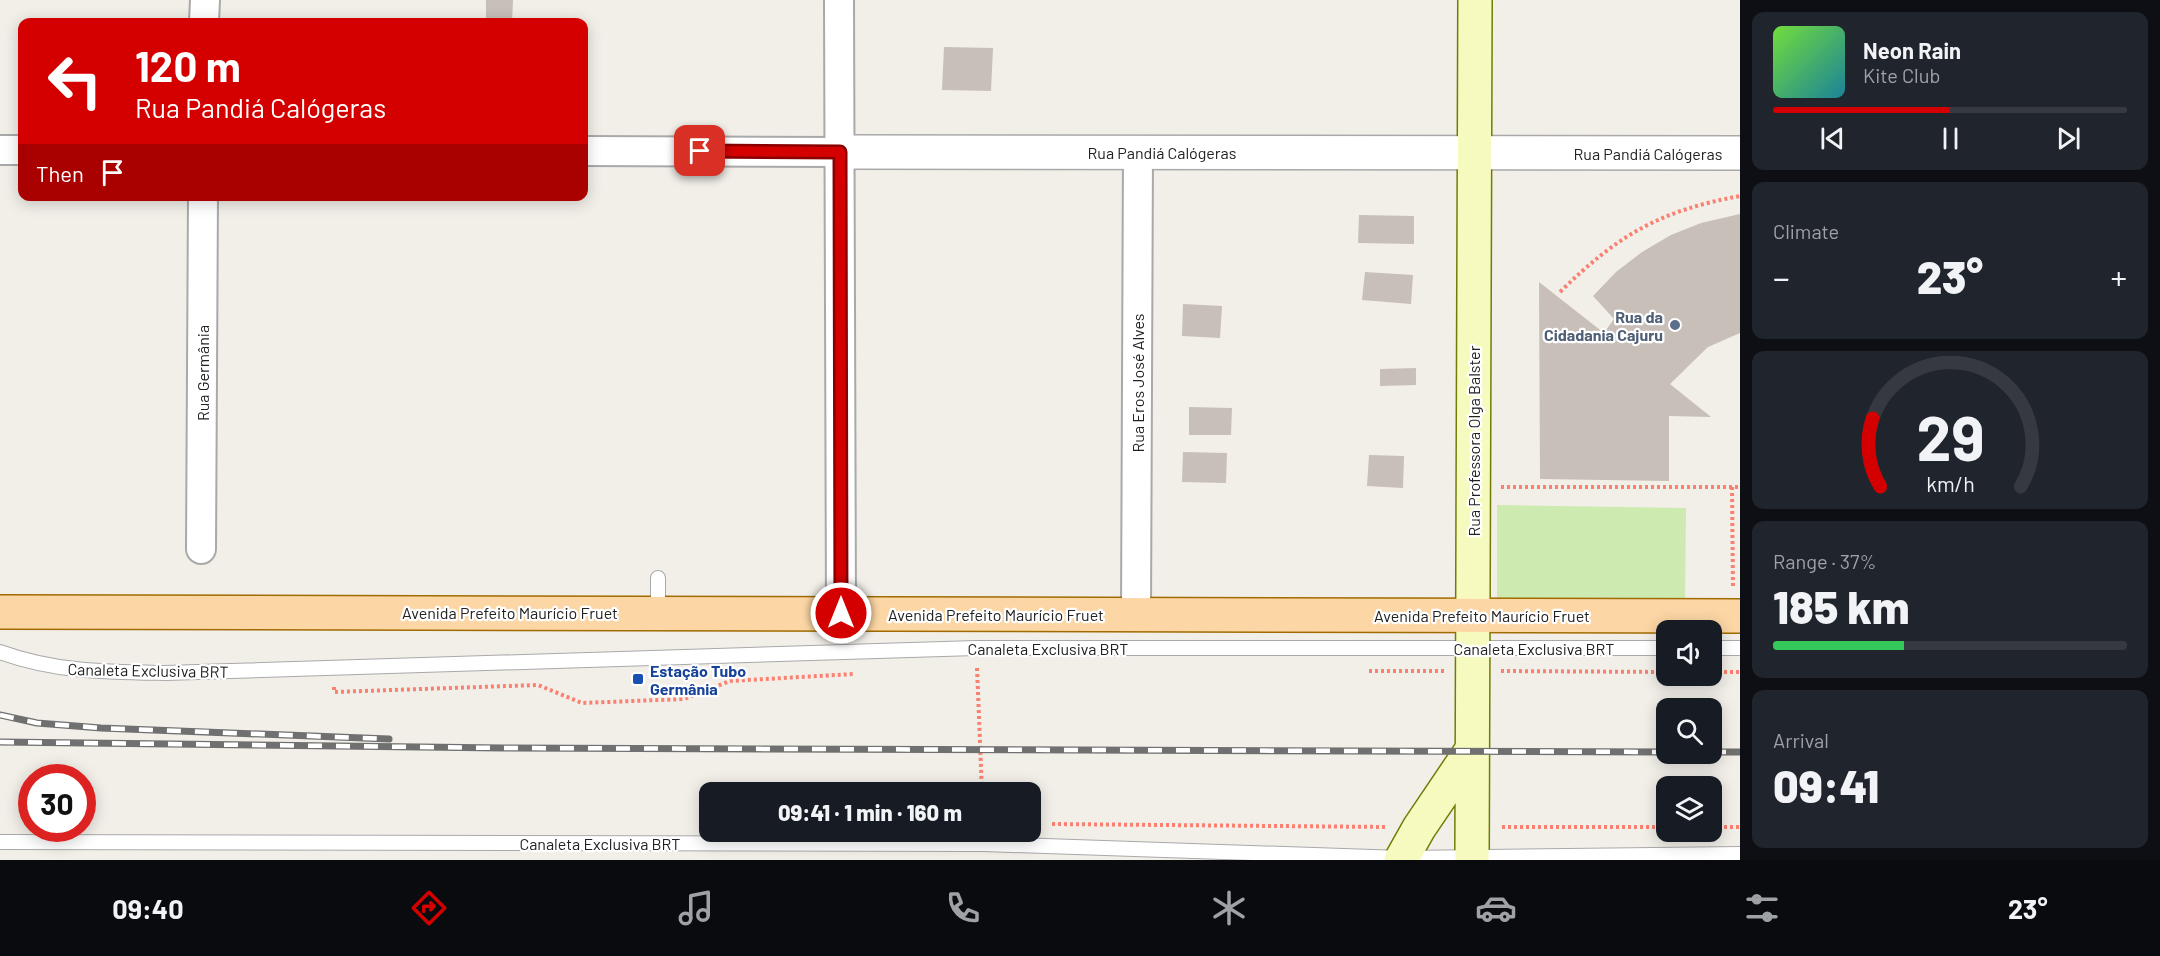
<!DOCTYPE html>
<html lang="en">
<head>
<meta charset="utf-8">
<style>
  body { margin:0; font-family:Barlow,sans-serif; background:#20242c; color:#f1f3f6; height:100vh; display:flex; flex-direction:column; font-size:22px; white-space:nowrap }
  * { box-sizing:border-box; margin:0 }
  p { font-size:20px; color:#9ea1a6 }
  .icon { flex:none; width:33px; height:33px; fill:none; stroke:currentColor; stroke-width:2; stroke-linecap:round; stroke-linejoin:round }
  .map { position:relative; flex:1; overflow:hidden }
  .side { display:flex; flex-direction:column; gap:12px; padding:12px; background:#0d0f14; width:420px }
  .side>* { flex:none }
  .guide { position:absolute; left:18px; top:18px; width:570px; height:183px; border-radius:12px; box-shadow:0 3px 15px #0003; background:#d40000; color:#fff; overflow:hidden }
  .fabs { position:absolute; left:1656px; top:620px; display:grid; gap:12px }
  .fabs a { display:grid; place-items:center; width:66px; height:66px; border-radius:12px; background:#171b24; box-shadow:0 3px 15px #0003; font-size:30px }
  .speed { position:absolute; left:18px; top:764px; display:flex; gap:12px; font-size:30px; font-weight:700; text-align:center }
  .speed>* { display:grid; place-content:center; width:78px; height:78px; border-radius:50%; background:#171b24; box-shadow:0 3px 15px #0003; line-height:1 }
  .speed .limit { border:9px solid #d22; background:#fff; color:#111 }
  .pin { position:absolute; display:grid; place-items:center; width:51px; height:51px; color:#fff; margin:-26px; border-radius:12px; box-shadow:0 3px 9px #0006 }
  .me { position:absolute; width:66px; margin:-33px; rotate:0deg; stroke-linejoin:round; filter:drop-shadow(0 0 4px #0008) }
  .turn { display:flex; align-items:center; gap:21px; height:126px; padding:0 18px; font-size:27px }
  .turn .icon { width:78px; height:78px; stroke-width:2.5 }
  .turn b { display:block; font-size:42px; line-height:51px }
  .then { display:flex; align-items:center; height:57px; padding:0 18px; background:#0003; gap:12px; font-size:22px }
  .big { font-size:45px; font-weight:800; line-height:1.1 }
  .side .widget { flex:1; display:flex; flex-direction:column; justify-content:center; gap:9px; min-width:0; padding:0 21px; border-radius:12px; background:#20242c }
  .side .dial { align-items:center; gap:0 }
  .dial svg { height:156px; overflow:visible; fill:none; stroke:#363941; stroke-width:7; stroke-linecap:round; text-anchor:middle }
  .dial text { fill:#f1f3f6; stroke:none }
  .song { display:flex; align-items:center; gap:18px }
  .cover { width:72px; height:72px; border-radius:9px; background:linear-gradient(135deg,hsl(100 70% 55%),hsl(190 70% 35%)) }
  .played { height:6px; border-radius:3px; background:linear-gradient(90deg,#d40000 50%,#363941 50%) }
  .keys { display:flex; justify-content:space-around; direction:ltr }
  .heat { display:flex; justify-content:space-between; align-items:center; font-size:33px; direction:ltr }
  .charge { height:9px; border-radius:4px; background:linear-gradient(90deg,#34c759 37%,#363941 0) }
  .trip { position:absolute; left:699px; top:782px; width:342px; height:60px; border-radius:12px; background:#171b24; box-shadow:0 3px 15px #0003; font-weight:800; line-height:60px; text-align:center }
  .menu { display:flex; height:96px; justify-content:space-around; align-items:center; background:#090b0e; color:#9ea1a6 }
  .menu .icon { width:42px; height:42px }
  .menu .current { color:#d40000 }
  .menu b { font-size:27px; color:#f1f3f6 }
  main { display:flex; flex:1; min-height:0 }
  .map>svg:first-child { display:block }
</style>
</head>
<body>
<main>
<div class="map">
<svg width="1740" height="860" viewBox="0 0 1740 860">
  <rect width="100%" height="100%" fill="#f2efe9"/>
  <!-- grass -->
  <path fill="#cdebb0" d="M1497,505L1686,508L1685,604L1497,600Z"/>
  <!-- building -->
  <path fill="#c7bfb8" d="M486,0H513L512,22H486Z
    M944,47L993,48L991,91L942,90Z
    M1740,214V333L1708,347L1670,384L1711,417L1669,416V481L1540,479L1539,282L1604,333L1614,319L1593,296L1616,272L1642,252L1671,235L1701,223Z
    M1359,215L1414,216V244L1358,243Z
    M1365,272L1413,275L1411,304L1362,300Z
    M1183,304L1222,306L1220,338L1182,336Z
    M1416,368V385L1380,386V369Z
    M1189,407L1232,408L1231,435H1189Z
    M1183,452L1227,453L1226,483L1182,482Z
    M1369,455L1404,456L1403,488L1367,486Z"/>
  <g fill="none" stroke-linecap="round" stroke-linejoin="round">
    <!-- service casing -->
    <g stroke="#a9a9a9" stroke-width="16">
      <path id="service" d="M658,613V578
        M1712,648H1740
        M0,652C55,672 107,672 165,673L976,648H1666
        M0,842L984,844L1402,858L1740,854"/>
    </g>
    <!-- minor casing -->
    <g stroke="#a9a9a9" stroke-width="32">
      <path id="minor" d="M839,0L841,613
        M204,22L205,0
        M0,150H22
        M584,151L840,152
        M201,549L203,196
        M1136,614L1138,152"/>
    </g>
    <!-- tertiary casing -->
    <g stroke="#a9a9a9" stroke-width="36">
      <path id="tertiary" d="M840,152L1740,153"/>
    </g>
    <!-- secondary casing -->
    <g stroke="#707d05" stroke-width="36">
      <path id="secondary" d="M1401,860L1419,828L1471,751
        M1472,860L1475,0"/>
    </g>
    <!-- primary casing -->
    <g stroke="#a06b00" stroke-width="36">
      <path id="primary" d="M0,612L1740,616"/>
    </g>
    <!-- path -->
    <path stroke="#fa8072" stroke-width="4" stroke-dasharray="3 3" stroke-linecap="butt" d="M1560,292C1618,235 1659,211 1740,196
      M1501,487H1740
      M1732,487L1733,588
      M977,668L982,792
      M1369,671H1445
      M1501,671L1666,672
      M1712,672H1740
      M334,687V692L538,685L582,703L684,699L730,681L854,674
      M1052,824L1387,827
      M1502,827H1666
      M1712,827H1740"/>
    <!-- service -->
    <use href="#service" stroke="#fff" stroke-width="14"/>
    <!-- minor -->
    <use href="#minor" stroke="#fff" stroke-width="28"/>
    <!-- tertiary -->
    <use href="#tertiary" stroke="#fff" stroke-width="33"/>
    <!-- secondary -->
    <use href="#secondary" stroke="#f7fabf" stroke-width="33"/>
    <!-- primary -->
    <use href="#primary" stroke="#fcd6a4" stroke-width="33"/>
    <!-- rail casing -->
    <g stroke="#707070" stroke-width="7">
      <path id="rail" d="M0,715L37,723L101,728L389,739
        M0,742L503,748L1666,752
        M1712,752H1740"/>
    </g>
    <!-- rail -->
    <use href="#rail" stroke="#fff" stroke-width="4.5" stroke-dasharray="14" stroke-linecap="butt"/>
  </g>
  <g fill="none" stroke-linecap="round" stroke-linejoin="round">
    <!-- route casing -->
    <g stroke="#8a0000" stroke-width="15">
      <path id="route" d="M700,151L840,152L841,613"/>
    </g>
    <!-- route -->
    <use href="#route" stroke="#d40000" stroke-width="10"/>
  </g>
  <!-- markers -->
  <circle fill="#5c6f8a" stroke="#fff" stroke-width="2" cx="1675" cy="325" r="6"/>
  <rect fill="#1a4fb4" stroke="#fff" stroke-width="2" x="632" y="673" width="12" height="12" rx="3"/>
  <g text-anchor="middle" dominant-baseline="central" stroke-width="4.5" stroke-linejoin="round" paint-order="stroke">
    <!-- street labels -->
    <g font-size="16" fill="#222" stroke="#fff">
      <text x="1162" y="152">Rua Pandiá Calógeras</text>
      <text x="1648" y="153">Rua Pandiá Calógeras</text>
      <text transform="translate(202 373) rotate(-90)">Rua Germânia</text>
      <text transform="translate(1137 383) rotate(-90)">Rua Eros José Alves</text>
      <text transform="translate(1473 441) rotate(-90)">Rua Professora Olga Balster</text>
      <text x="510" y="612">Avenida Prefeito Maurício Fruet</text>
      <text x="996" y="614">Avenida Prefeito Maurício Fruet</text>
      <text x="1482" y="615">Avenida Prefeito Maurício Fruet</text>
      <text x="1048" y="648">Canaleta Exclusiva BRT</text>
      <text x="1534" y="648">Canaleta Exclusiva BRT</text>
      <text transform="translate(148 670) rotate(1)">Canaleta Exclusiva BRT</text>
      <text x="600" y="843">Canaleta Exclusiva BRT</text>
    </g>
    <!-- service labels -->
    <g font-size="16" font-weight="bold" fill="#4e5e75" stroke="#fff" text-anchor="end">
      <text x="1663" y="316">Rua da<tspan x="1663" dy="18">Cidadania Cajuru</tspan></text>
    </g>
    <!-- transit labels -->
    <g font-size="16" font-weight="bold" fill="#164399" stroke="#fff" text-anchor="start">
      <text x="650" y="670">Estação Tubo<tspan x="650" dy="18">Germânia</tspan></text>
    </g>
  </g>
</svg>
<div class="fabs">
<a><svg class="icon" aria-label="sound" viewBox="0 0 24 24"><path d="M4 9h4l5-4v14l-5-4H4zM17 9q2 3 0 6"/></svg></a>
<a><svg class="icon" aria-label="search" viewBox="0 0 24 24"><circle cx="10" cy="10" r="6"/><path d="M15 15l6 6"/></svg></a>
<a><svg class="icon" aria-label="layers" viewBox="0 0 24 24"><path d="M12 4l9 5-9 5-9-5zM3 14l9 5 9-5"/></svg></a>
</div>
<div class="speed"><div class="limit">30</div></div>
<div class="pin" style="left:700px;top:151px;background:#d93025"><svg class="icon" aria-label="arrive" viewBox="0 0 24 24"><path d="M6 21V4h12l-3 4 3 4H6"/></svg></div>
<svg class="me" style="left:841px;top:613px" viewBox="-20 -20 40 40"><circle r="17" fill="#d40000" stroke="#fff" stroke-width="3"/><path d="M0-11L8 9 0 5-8 9z" fill="#fff"/></svg>
<div class="trip">09:41 · 1 min · 160 m</div>
<div class="guide">
<div class="turn"><svg class="icon" aria-label="left" viewBox="0 0 24 24"><path d="M17 20v-9H6M10 6l-5 5 5 5"/></svg><div><b>120 m</b>Rua Pandiá Calógeras</div></div>
<div class="then">Then<svg class="icon" aria-label="arrive" viewBox="0 0 24 24"><path d="M6 21V4h12l-3 4 3 4H6"/></svg></div>
</div>
</div>
<section class="side">
<div class="widget">
<div class="song"><i class="cover"></i><div><b>Neon Rain</b><p>Kite Club</p></div></div>
<div class="played"></div>
<div class="keys"><svg class="icon" aria-label="previous" viewBox="0 0 24 24"><path d="M18 5L8 12l10 7zM5 5v14"/></svg><svg class="icon" aria-label="pause" viewBox="0 0 24 24"><path d="M8 5v14M16 5v14"/></svg><svg class="icon" aria-label="next" viewBox="0 0 24 24"><path d="M6 5l10 7-10 7zM19 5v14"/></svg></div>
</div>
<div class="widget"><p>Climate</p>
<div class="heat"><a>−</a><b class="big">23°</b><a>+</a></div>
</div>
<div class="widget dial"><svg viewBox="0 0 100 80">
<path d="M14 69A42 42 0 1 1 86 69"/>
<path d="M14 69A42 42 0 0 1 10 34" stroke="#d40000"/>
<text x="50" y="56" font-size="32" font-weight="700">29</text>
<text x="50" y="72" font-size="11">km/h</text>
</svg></div>
<div class="widget"><p>Range · 37%</p><b class="big">185 km</b><div class="charge"></div></div>
<div class="widget"><p>Arrival</p><b class="big">09:41</b></div>
</section>
</main>
<nav class="menu">
<b>09:40</b>
<svg class="icon current" aria-label="directions" viewBox="0 0 24 24"><path d="M12 3l9 9-9 9-9-9zM9 14v-3h6M13 9l2 2-2 2"/></svg>
<svg class="icon" aria-label="music" viewBox="0 0 24 24"><path d="M9 18V5l10-2v13"/><circle cx="6" cy="18" r="3"/><circle cx="16" cy="16" r="3"/></svg>
<svg class="icon" aria-label="phone" viewBox="0 0 24 24"><path d="M5 4h4l2 5-3 2q2 4 5 5l2-3 5 2v4C11 20 4 13 5 4z"/></svg>
<svg class="icon" aria-label="climate" viewBox="0 0 24 24"><path d="M12 3v18M4 7l16 10M4 17L20 7"/></svg>
<svg class="icon" aria-label="car" viewBox="0 0 24 24"><path d="M5 17H2v-5l4-1 3-4h7l3 4 3 1v5h-3M9 17h6M6 11h13"/><circle cx="7" cy="17" r="2"/><circle cx="17" cy="17" r="2"/></svg>
<svg class="icon" aria-label="filters" viewBox="0 0 24 24"><path d="M4 7h16M4 17h16"/><circle cx="9" cy="7" r="2"/><circle cx="15" cy="17" r="2"/></svg>
<b>23°</b>
</nav>
</body>
</html>
